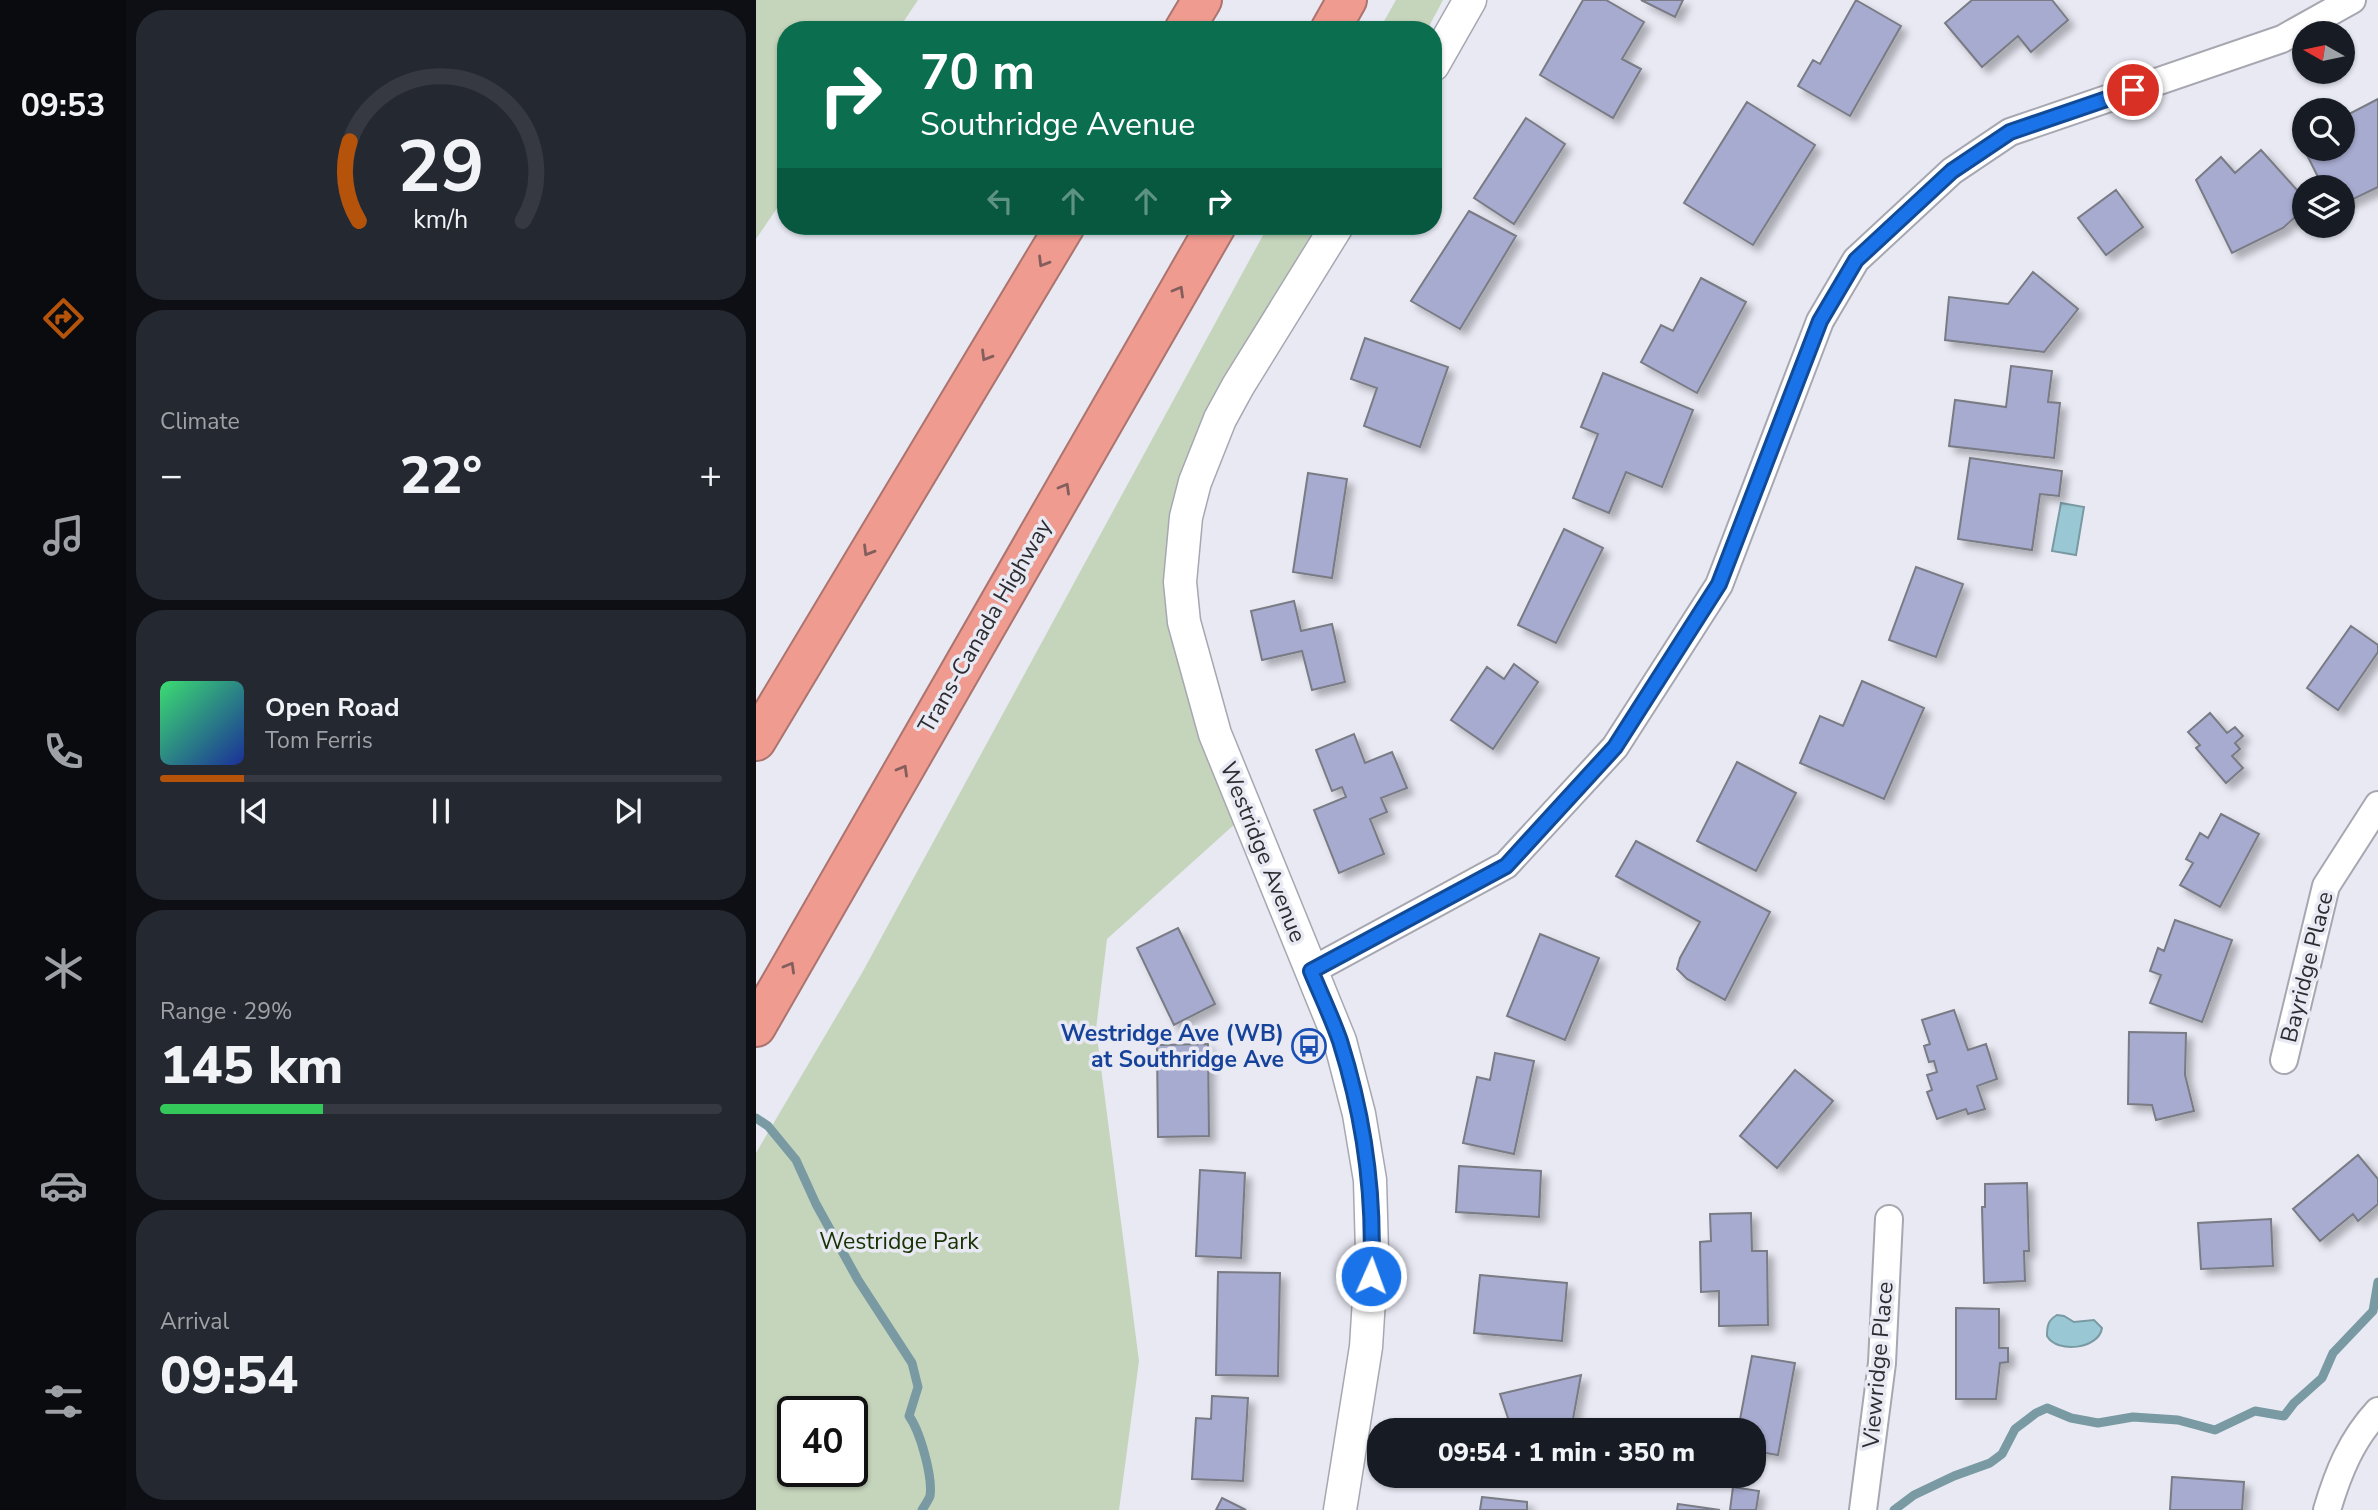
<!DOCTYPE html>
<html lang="en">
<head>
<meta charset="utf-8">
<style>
  body { margin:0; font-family:"Nunito Sans",sans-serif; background:#242831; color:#f1f3f6; height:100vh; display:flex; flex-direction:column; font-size:26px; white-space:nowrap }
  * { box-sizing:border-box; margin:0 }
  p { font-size:23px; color:#9ea1a6 }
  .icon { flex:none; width:38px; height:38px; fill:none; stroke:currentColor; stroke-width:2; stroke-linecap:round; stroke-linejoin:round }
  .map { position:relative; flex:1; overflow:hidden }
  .sheet { display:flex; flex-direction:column; gap:10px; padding:10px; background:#0d0f14; width:630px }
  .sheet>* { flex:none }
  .top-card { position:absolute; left:21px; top:21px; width:665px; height:214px; border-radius:28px; box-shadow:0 2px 5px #0004; background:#0b6e4f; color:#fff; overflow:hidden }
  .needle { width:46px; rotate:279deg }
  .controls { position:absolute; left:1536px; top:21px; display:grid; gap:14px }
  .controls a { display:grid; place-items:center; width:63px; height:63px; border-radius:50%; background:#171b24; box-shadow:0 2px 5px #0004; font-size:35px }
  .speed { position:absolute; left:21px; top:1396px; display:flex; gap:14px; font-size:35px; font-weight:700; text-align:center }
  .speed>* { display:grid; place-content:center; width:91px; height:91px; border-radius:50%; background:#171b24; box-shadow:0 2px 5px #0004; line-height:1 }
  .speed .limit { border:4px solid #111; border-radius:10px; background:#fff; color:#111 }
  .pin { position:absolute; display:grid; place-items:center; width:60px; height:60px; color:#fff; margin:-30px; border:4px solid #fff; border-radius:50%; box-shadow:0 2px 7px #0007 }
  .me { position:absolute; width:77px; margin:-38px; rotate:2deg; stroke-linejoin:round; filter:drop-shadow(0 0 5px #0008) }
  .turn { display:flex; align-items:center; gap:24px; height:147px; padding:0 28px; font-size:32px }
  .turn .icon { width:91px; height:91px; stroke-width:2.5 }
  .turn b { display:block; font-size:49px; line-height:60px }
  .lanes { display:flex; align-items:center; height:66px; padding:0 28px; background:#0003; justify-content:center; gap:35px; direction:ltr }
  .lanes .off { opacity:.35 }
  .big { font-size:52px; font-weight:800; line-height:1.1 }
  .sheet .tile { flex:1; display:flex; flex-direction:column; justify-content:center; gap:10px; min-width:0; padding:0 24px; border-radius:28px; background:#242831 }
  .sheet .dial { align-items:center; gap:0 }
  .dial svg { height:182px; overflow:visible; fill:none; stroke:#363941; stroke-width:7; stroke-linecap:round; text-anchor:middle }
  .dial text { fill:#f1f3f6; stroke:none }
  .song { display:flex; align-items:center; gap:21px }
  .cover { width:84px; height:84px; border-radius:10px; background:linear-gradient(135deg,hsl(140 70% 55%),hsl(230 70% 35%)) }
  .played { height:7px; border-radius:4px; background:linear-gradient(90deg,#b45309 15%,#363941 15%) }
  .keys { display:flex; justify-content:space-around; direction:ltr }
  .heat { display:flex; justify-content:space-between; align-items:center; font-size:38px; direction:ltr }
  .charge { height:10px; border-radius:5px; background:linear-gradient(90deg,#34c759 29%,#363941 0) }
  .trip { position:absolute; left:611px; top:1418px; width:399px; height:70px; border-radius:28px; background:#171b24; box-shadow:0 2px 5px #0004; font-weight:800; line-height:70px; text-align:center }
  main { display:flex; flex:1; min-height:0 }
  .menu { display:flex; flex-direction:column; width:126px; justify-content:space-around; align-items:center; background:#090b0e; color:#9ea1a6 }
  .menu .icon { width:49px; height:49px }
  .menu .current { color:#b45309 }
  .menu b { font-size:32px; color:#f1f3f6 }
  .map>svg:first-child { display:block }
</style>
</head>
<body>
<main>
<nav class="menu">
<b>09:53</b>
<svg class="icon current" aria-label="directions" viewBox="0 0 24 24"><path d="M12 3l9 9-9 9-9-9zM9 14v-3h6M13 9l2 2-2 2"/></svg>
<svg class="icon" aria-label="music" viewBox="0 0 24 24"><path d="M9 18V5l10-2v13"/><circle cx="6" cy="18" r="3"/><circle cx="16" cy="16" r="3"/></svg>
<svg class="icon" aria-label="phone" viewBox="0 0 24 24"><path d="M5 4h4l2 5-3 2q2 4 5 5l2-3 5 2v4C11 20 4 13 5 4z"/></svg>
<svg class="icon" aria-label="climate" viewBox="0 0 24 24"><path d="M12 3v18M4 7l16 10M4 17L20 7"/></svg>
<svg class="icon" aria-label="car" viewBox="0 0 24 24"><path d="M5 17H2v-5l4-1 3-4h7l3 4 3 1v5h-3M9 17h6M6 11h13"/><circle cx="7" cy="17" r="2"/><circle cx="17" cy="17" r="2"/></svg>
<svg class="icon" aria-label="filters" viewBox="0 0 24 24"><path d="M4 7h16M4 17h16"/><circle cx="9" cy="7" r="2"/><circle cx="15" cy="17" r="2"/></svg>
</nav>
<section class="sheet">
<div class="tile dial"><svg viewBox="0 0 100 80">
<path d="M14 69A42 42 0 1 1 86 69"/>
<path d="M14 69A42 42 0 0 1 10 34" stroke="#b45309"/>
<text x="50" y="56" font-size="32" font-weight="700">29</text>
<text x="50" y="72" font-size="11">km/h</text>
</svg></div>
<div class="tile"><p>Climate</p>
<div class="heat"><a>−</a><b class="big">22°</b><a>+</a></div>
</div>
<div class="tile">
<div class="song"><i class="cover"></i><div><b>Open Road</b><p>Tom Ferris</p></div></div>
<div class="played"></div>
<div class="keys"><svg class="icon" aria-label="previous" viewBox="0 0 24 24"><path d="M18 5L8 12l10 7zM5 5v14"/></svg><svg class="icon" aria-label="pause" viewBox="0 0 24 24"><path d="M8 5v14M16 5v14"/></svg><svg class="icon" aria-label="next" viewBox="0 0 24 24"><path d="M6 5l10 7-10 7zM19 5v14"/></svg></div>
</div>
<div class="tile"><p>Range · 29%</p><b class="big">145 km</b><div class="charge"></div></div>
<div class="tile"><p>Arrival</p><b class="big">09:54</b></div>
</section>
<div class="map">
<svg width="1622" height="1510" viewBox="0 0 1622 1510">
  <defs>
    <filter id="shadow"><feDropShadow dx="6" dy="6" stdDeviation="3.5" flood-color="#0004"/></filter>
  </defs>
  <rect width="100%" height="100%" fill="#e8e9f3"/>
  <!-- green -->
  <path fill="#c5d5bb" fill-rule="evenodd" d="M0,0H162L142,30H30V195L0,239Z
    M640,0H687L671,30H623Z
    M512,226H560L497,338L422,527L480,823L351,939L340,1029L383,1361L363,1510H0V1153L106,973ZM37,1412H96V1472H37Z"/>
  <!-- water -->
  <path fill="#99c8d4" stroke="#799aa3" stroke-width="2" d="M1305,503L1328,507L1320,555L1296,551Z
    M1301,1315L1308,1316L1318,1322L1338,1320L1346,1328C1343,1349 1301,1354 1291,1336C1291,1326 1292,1320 1301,1315Z"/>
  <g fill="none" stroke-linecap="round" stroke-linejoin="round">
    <!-- stream -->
    <path stroke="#799aa3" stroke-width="9" d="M0,1118L12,1126L40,1160L60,1204L102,1280L156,1363L162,1387L153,1416C164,1431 177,1477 174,1496C172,1501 169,1505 166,1510
      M1138,1510L1158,1495L1198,1476L1234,1463L1246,1454L1259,1429L1280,1413L1291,1408L1315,1418L1342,1423L1377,1417L1422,1420L1459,1430L1499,1411L1528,1416L1538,1403L1566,1378L1577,1353L1617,1311L1622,1282"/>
  </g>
  <!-- building -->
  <path fill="#a7abcf" stroke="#797b84" stroke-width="2" filter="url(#shadow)" d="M827,0H850L888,22L866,59L885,69L857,118L784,75Z
    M885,0H927L919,17Z
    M1100,0L1145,26L1094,116L1042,86L1057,60L1064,64Z
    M1216,0H1296L1312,20L1275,52L1262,36L1226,67L1189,23Z
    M1622,99V187L1587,204V187H1567L1543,139L1549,136V149H1587V117Z
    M991,102L1059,145L997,245L928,203Z
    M770,118L809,144L758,224L718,198Z
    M1505,150L1549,199V208L1527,228L1476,253L1440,180L1465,157L1479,173Z
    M1360,190L1387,227L1350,255L1322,218Z
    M713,211L760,236L704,329L655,301Z
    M1277,272L1322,309L1288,352L1189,340L1193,297L1252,304Z
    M945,278L990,302L941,393L885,362L905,325L917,331Z
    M609,338L692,367L664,447L608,426L621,388L595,379Z
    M1255,366L1296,371L1292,402L1304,403L1298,458L1193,446L1199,400L1250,407Z
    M847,373L937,410L906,487L870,472L853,513L817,498L842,434L825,427Z
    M1214,458L1306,471L1303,496L1284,494L1276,550L1202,539Z
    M552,473L591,479L576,578L537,572Z
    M808,529L847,548L800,643L762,625Z
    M1160,567L1207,584L1180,657L1133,640Z
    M538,601L545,631L576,624L589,682L556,690L546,651L506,660L495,611Z
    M1595,626L1622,645V652L1582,710L1551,688Z
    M758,664L782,682L737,749L695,720L731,667L748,679Z
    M1106,681L1168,708L1128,799L1044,763L1064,716L1087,726Z
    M1454,713L1471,733L1479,727L1487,736L1479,743L1484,749L1476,756L1487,768L1470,783L1440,748L1444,745L1432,732Z
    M598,734L609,763L636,752L651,788L625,798L631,812L614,819L628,854L583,873L558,810L590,797L586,787L576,791L560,750Z
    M981,762L1040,793L1000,871L941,841Z
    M1465,814L1503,834L1464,907L1424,885L1437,863L1430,859L1444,833L1452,838Z
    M880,841L1014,912L969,1000L931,979L921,969L924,958L944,922L860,876Z
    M1419,920L1476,940L1446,1022L1394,1003L1405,975L1394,971L1402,948L1408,951Z
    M422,928L459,1004L418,1025L381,948Z
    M784,934L843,958L809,1040L751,1016Z
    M1198,1010L1212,1050L1230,1044L1241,1079L1221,1086L1229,1109L1212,1114L1210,1109L1181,1119L1171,1092L1176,1090L1171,1075L1181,1072L1178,1061L1173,1062L1168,1046L1174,1044L1166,1020Z
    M1373,1032L1430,1033L1429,1075L1438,1111L1400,1120L1396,1105L1372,1104Z
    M452,1044L453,1136L402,1137L401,1045Z
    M739,1053L778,1061L758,1154L707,1143L721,1077L734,1080Z
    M1039,1070L1077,1101L1021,1168L984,1136Z
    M1602,1155L1622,1179V1204L1602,1221L1597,1214L1564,1241L1537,1209Z
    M703,1166L785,1171L783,1217L700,1212Z
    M444,1170L489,1173L485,1258L440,1256Z
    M1271,1183L1273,1251H1268L1269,1281L1228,1283L1226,1207H1229V1184Z
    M995,1213L996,1251H1011L1012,1325L963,1326V1291L945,1292L944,1242L955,1241L954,1214Z
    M1515,1219L1517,1266L1445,1269L1442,1223Z
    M462,1272L524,1273L522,1376L460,1375Z
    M724,1275L811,1283L806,1341L718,1333Z
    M1200,1308L1243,1309V1348H1252V1362L1244,1363L1240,1399H1200Z
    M996,1356L1039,1363L1022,1455L998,1451V1430H982Z
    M825,1375L815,1430H756L744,1394Z
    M456,1396L492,1398L487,1481L436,1479L440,1418L455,1419Z
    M1416,1477L1488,1482L1486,1510H1414Z
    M977,1487L1003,1491L1000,1510H974Z
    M726,1497L771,1502V1510H724Z
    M466,1498L490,1510H460Z
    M922,1504L964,1510H921Z"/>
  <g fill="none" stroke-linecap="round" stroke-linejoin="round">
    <!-- minor casing -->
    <g stroke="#a6a7b1" stroke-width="30">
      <path id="minor" d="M555,971L750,865L859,747L963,585L1064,321L1100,260L1196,171L1254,132L1526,39L1596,0
        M1528,1060L1570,886L1622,805
        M1107,1510L1126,1363L1133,1219
        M1571,1510C1582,1473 1595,1440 1622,1411"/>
    </g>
    <!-- tertiary casing -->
    <g stroke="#a6a7b1" stroke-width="35">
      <path id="tertiary" d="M677,65L714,0
        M581,226L482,386L464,419L439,482L430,517L424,582L428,622L459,734L584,1041L603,1114L614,1180L616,1252L610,1347L584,1510"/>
    </g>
    <!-- motorway casing -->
    <g stroke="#ab746f" stroke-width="42">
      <path id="motorway" d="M428,30L446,0
        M574,30L591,0
        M0,741L309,226
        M0,1027L460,226"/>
    </g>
    <!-- minor -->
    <use href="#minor" stroke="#fff" stroke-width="26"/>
    <!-- tertiary -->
    <use href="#tertiary" stroke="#fff" stroke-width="32"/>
    <!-- motorway -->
    <use href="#motorway" stroke="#ef9b90" stroke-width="38"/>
  </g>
  <!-- one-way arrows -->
  <defs><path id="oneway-chevron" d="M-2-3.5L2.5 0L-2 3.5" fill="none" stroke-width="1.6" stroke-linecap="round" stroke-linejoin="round" transform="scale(1.75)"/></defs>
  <g stroke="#845e5c">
    <use href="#oneway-chevron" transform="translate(287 262) rotate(121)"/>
    <use href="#oneway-chevron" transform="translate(423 291) rotate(-60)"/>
    <use href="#oneway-chevron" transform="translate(230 356) rotate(121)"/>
    <use href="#oneway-chevron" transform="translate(309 488) rotate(-60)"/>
    <use href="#oneway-chevron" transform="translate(112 551) rotate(121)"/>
    <use href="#oneway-chevron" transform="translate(147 770) rotate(-60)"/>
    <use href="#oneway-chevron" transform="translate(34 967) rotate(-60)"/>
  </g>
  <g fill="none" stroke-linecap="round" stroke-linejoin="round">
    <!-- route casing -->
    <g stroke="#114b97" stroke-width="18">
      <path id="route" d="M615,1276C619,1197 608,1117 584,1041C576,1018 565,995 555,971L750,866L859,747L963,584L1064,321L1100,260L1196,171L1254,132L1377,90"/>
    </g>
    <!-- route -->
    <use href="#route" stroke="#1a73e8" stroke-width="12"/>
  </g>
  <!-- icons -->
  <defs>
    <g id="bus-ring" transform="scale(1.75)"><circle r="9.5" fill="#e8e9f3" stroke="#1a4fb4" stroke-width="1.5"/><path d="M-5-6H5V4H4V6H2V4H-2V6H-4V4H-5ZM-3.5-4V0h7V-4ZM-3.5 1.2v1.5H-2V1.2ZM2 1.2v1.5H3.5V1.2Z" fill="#1a4fb4"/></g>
  </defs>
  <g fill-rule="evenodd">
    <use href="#bus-ring" x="553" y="1046"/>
  </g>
  <g text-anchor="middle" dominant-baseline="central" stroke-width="7" stroke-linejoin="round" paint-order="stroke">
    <!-- street labels -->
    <g font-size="23" fill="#2d2d31" stroke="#e8e9f3">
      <text transform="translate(229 626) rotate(-60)">Trans-Canada Highway</text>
      <text transform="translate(507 852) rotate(68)">Westridge Avenue</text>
      <text transform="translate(1551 967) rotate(-76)">Bayridge Place</text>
      <text transform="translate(1122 1365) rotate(-85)">Viewridge Place</text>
    </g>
    <!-- transit labels -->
    <g font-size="23" font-weight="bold" fill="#164399" stroke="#e8e9f3" text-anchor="end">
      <text x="528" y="1033">Westridge Ave (WB)<tspan x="528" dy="26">at Southridge Ave</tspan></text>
    </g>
    <!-- park labels -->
    <g font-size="23" fill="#173200" stroke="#e8e9f3">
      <text x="143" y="1241">Westridge Park</text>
    </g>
  </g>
</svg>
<div class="controls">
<a><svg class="needle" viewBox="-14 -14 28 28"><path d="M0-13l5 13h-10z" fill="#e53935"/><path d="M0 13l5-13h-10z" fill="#9ea1a6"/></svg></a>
<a><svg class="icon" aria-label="search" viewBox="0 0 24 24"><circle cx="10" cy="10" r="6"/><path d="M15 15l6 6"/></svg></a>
<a><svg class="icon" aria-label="layers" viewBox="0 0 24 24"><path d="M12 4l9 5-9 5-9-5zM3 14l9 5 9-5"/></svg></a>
</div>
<div class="speed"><div class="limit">40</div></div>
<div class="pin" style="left:1377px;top:90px;background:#d93025"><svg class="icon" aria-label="arrive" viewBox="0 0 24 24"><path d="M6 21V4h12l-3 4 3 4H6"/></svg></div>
<svg class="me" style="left:615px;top:1276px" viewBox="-20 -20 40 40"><circle r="17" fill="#1a73e8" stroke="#fff" stroke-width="3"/><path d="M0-11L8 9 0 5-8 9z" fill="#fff"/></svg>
<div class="trip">09:54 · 1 min · 350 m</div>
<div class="top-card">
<div class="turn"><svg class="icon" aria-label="right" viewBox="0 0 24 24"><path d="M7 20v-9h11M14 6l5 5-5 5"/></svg><div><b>70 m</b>Southridge Avenue</div></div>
<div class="lanes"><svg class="icon off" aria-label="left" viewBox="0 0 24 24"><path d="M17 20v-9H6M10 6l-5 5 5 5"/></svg><svg class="icon off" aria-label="ahead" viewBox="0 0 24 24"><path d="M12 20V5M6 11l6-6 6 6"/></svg><svg class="icon off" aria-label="ahead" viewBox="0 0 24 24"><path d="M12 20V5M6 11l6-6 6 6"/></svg><svg class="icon" aria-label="right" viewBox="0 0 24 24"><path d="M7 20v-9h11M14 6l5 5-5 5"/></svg></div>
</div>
</div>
</main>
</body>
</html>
